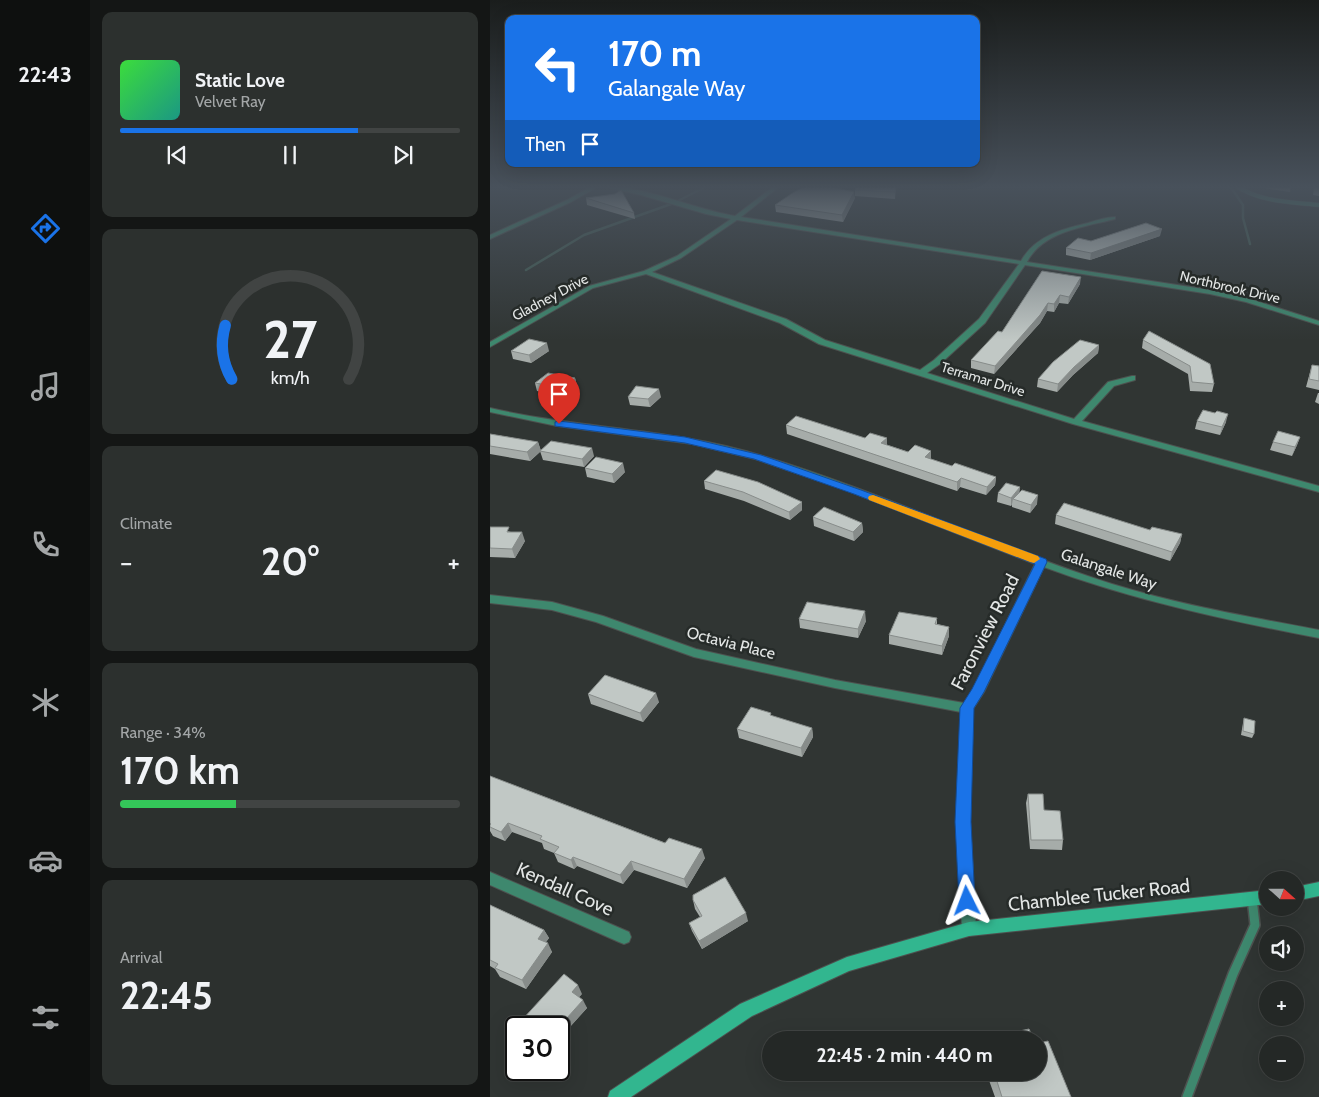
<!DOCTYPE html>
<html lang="en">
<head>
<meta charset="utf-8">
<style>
  body { margin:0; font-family:Cabin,sans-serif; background:#2c302e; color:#f1f3f6; height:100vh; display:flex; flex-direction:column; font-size:19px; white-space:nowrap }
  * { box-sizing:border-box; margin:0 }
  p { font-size:16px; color:#a3a6a7 }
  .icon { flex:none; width:28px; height:28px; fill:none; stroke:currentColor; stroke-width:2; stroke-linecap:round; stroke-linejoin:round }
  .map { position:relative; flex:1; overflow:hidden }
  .details { display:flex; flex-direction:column; gap:12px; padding:12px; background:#141615; width:400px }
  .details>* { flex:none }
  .guide { position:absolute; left:15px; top:15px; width:475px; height:152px; border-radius:10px; box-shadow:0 5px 20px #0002,0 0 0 1px #414443; background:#1a73e8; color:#fff; overflow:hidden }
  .needle { width:32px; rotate:111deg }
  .fabs { position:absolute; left:769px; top:871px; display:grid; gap:10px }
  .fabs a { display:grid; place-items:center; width:45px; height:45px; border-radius:50%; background:#242826; box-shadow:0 5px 20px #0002,0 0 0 1px #414443; font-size:25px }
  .speed { position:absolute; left:15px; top:1016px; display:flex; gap:10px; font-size:25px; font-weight:700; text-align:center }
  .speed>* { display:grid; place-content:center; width:65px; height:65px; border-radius:50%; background:#242826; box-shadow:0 5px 20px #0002,0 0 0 1px #414443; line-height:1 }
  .speed .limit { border:2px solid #111; border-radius:8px; background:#fff; color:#111 }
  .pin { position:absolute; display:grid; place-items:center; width:42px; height:42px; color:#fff; margin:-51px -21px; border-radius:50% 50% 50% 0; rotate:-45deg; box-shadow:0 0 5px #0007 }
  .pin .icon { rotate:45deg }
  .me { position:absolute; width:55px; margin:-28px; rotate:357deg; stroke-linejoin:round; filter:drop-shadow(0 0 4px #0008) }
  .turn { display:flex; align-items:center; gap:18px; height:105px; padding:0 20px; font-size:22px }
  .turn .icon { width:65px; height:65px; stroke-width:2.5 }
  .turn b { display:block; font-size:35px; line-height:42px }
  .then { display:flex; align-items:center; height:48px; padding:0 20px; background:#0003; gap:10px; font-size:19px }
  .big { font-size:38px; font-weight:800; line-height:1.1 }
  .details .card { flex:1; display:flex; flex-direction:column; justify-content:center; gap:8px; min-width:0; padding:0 18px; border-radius:10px; background:#2c302e }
  .details .dial { align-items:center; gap:0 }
  .dial svg { height:130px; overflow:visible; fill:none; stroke:#414443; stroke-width:7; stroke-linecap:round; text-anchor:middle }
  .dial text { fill:#f1f3f6; stroke:none }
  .song { display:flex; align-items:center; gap:15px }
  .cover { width:60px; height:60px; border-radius:8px; background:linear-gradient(135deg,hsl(120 70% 55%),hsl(170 70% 35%)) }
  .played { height:5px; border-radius:2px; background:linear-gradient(90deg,#1a73e8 70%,#414443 70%) }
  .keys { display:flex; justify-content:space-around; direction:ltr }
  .heat { display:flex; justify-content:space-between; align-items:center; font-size:28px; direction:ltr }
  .charge { height:8px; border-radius:4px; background:linear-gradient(90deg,#34c759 34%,#414443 0) }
  .trip { position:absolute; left:272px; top:1031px; width:285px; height:50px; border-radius:25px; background:#242826; box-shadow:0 5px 20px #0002,0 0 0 1px #414443; font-weight:800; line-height:50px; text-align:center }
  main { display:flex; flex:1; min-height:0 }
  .dock { display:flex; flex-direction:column; width:90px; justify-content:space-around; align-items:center; background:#0e100f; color:#a3a6a7 }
  .dock .icon { width:35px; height:35px }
  .dock .on { color:#1a73e8 }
  .dock b { font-size:22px; color:#f1f3f6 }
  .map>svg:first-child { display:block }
</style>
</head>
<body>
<main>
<nav class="dock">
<b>22:43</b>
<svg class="icon on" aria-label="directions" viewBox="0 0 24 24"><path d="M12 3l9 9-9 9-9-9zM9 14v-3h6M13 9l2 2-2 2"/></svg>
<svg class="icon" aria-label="music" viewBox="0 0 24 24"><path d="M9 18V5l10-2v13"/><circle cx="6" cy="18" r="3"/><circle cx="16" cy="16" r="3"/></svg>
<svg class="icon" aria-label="phone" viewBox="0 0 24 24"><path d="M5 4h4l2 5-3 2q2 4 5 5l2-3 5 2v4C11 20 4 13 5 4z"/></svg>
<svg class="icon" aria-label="climate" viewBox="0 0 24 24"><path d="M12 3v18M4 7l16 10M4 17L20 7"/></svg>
<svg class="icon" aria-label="car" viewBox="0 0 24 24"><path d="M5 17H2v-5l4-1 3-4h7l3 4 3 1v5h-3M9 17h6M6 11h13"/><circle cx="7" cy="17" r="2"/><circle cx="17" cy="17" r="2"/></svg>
<svg class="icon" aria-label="filters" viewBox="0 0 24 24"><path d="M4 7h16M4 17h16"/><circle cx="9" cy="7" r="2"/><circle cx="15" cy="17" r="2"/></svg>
</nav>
<section class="details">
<div class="card">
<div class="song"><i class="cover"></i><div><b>Static Love</b><p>Velvet Ray</p></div></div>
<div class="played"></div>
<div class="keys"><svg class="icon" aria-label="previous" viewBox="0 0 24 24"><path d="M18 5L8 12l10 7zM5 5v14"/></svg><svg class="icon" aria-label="pause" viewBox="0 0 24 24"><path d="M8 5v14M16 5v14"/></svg><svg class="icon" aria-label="next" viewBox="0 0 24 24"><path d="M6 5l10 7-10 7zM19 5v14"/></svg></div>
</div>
<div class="card dial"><svg viewBox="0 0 100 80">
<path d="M14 69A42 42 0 1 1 86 69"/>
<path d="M14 69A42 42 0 0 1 10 36" stroke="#1a73e8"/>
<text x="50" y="56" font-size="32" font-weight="700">27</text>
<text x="50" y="72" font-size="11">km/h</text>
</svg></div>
<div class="card"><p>Climate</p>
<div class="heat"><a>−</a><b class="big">20°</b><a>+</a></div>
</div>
<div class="card"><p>Range · 34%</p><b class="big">170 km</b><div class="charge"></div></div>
<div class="card"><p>Arrival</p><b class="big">22:45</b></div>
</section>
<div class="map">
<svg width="829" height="1097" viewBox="0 0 829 1097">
  <rect width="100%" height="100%" fill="#303533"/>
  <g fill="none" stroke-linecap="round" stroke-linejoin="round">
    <!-- stream -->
    <path stroke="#445f56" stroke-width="2.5" d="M740,186L753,205V218L760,244
      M36,270L94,235L184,203L217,186"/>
    <!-- service-far1 casing -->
    <g stroke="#4d514f" stroke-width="5">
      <path id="service-far1" d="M746,186C771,202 800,202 829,205"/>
    </g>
    <!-- service casing -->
    <g stroke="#4d514f" stroke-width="12">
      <path id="service" d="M697,1097L743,974L765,925L762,898"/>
    </g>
    <!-- minor casing -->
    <g stroke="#4d514f" stroke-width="2">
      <path id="minor" d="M102,186H109L81,202L0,239V235L77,200Z
        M111,186C157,186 200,208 245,216L284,186H290L251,217L531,261C545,236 572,229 598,223C607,220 616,217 625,217V219C595,227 553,231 537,262L720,290L760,299L829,321V325L756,302L720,294L535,265L495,323L450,364L437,373L584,419L618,382L642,376H645V380L624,386L592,421L829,486V492L583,424L329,344L290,323L156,274L103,288L0,347V342L99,286L154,271L187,256L241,219L216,214L151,195ZM247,220L529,264L489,319L444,360L430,370L335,340L296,319L162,272L191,258Z
        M0,408C90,429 184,428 273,456C391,492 504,546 622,584C690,605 760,617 829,630V638C735,620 643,600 554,567L494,692L483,709L480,822L486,929L484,934L479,936L474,934L472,929L466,822L471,712L345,688L204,657L106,622L62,610L0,603V595L62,602L113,616L206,649L345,680L474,703L483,690L545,564L353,489L265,459L202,444L67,426L0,412Z
        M0,872L139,932L141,937L139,942L134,944L129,942L0,885Z"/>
    </g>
    <!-- secondary casing -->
    <g stroke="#4d514f" stroke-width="2">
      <path id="secondary" d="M829,882V896L805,901V887Z
        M778,890V904L479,936L359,971L262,1016L141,1097H118L120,1091L250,1004L357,957L479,922Z"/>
    </g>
    <!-- service-far1 -->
    <use href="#service-far1" stroke="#3e886e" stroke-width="4"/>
    <!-- service -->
    <use href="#service" stroke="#3e886e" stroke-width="9"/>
    <!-- minor -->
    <use href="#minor" fill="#3e886e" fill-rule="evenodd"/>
    <!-- secondary -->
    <use href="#secondary" fill="#32b68f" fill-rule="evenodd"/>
  </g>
  <!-- wall -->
  <path fill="#a6aca9" d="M406,186L405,199L365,196V190Z
    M761,186H801L800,192Z
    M811,186H829V196L823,195L824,188Z
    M96,198L144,213L145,219L97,205Z
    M365,198L353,222L286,212L285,205Z
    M670,236L600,260L576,255V248L601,241Z
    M552,271L590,284L578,304L569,303L564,312L557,311L550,323L504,374L481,368V360L512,332Z
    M659,331L724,384L722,392L700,391L698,374L652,348L653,340Z
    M609,345L608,353L583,375L567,392L547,387L548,379Z
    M21,351H59L41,363L23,359Z
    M822,365L829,366V390L816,387Z
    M85,378L87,386L75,396L47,391L45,383Z
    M828,393H829V404L825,402Z
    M138,397H171L160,407L140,405Z
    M707,421L736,422L730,435L705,429Z
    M296,425L375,438H397V445L462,466L506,477L505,485L496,495L470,487L467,491L297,434Z
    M0,434L48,442L51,451L40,461L0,454Z
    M810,437L807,445L802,456L780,450L783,442Z
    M50,451L104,456L94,467L53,460Z
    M95,468L135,472L124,483L97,477Z
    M214,481L312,502V510L300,520L254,501L215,489Z
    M530,487L529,492L547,504L540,513L522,507V504L521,506L507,502L508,493Z
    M566,515L660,530L692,534L690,543L680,561L565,524Z
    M323,517L372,523L373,532L364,541L324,526Z
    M0,527L21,532L35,541L25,558L0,557Z
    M447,618V624L459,627V636L452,655L399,644V635Z
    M309,619L376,621L368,638L310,628Z
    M98,694L169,702L153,722L101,704Z
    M281,713V716L322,728L323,737L312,757L249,738L247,729Z
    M754,718L764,734L762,738L751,735L753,723Z
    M0,776L215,858L197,888L144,870L133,884L87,866L84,869L68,862L64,853L54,849L52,843L22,832L15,841L3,836L0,831Z
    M538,794L554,810L573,840L572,850L540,849L536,803Z
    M203,900L258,921L212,949L202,931L199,923L210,917L205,909Z
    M0,905L54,930L59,938L56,942L62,952L36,989L10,977L5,969L0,966Z
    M92,994L89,997L97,1008L69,1039V1028H35L31,1021Z
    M496,1072H549L581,1097H505Z"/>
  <!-- shaded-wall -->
  <path fill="#878c8a" d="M364,192L365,198L353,222L352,215Z
    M672,229L670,236L600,260L601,253Z
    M591,277L590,284L578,304L579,297Z
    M570,295L569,303L564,312V304Z
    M558,303L557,311L550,323L504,374L505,366Z
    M57,343L59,351L41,363L39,355Z
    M609,345L608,353L583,375L567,392L568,384L584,367Z
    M85,378L87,386L75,396L73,388Z
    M169,389L171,397L160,407L158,399Z
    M738,414L736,422L730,435L732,427Z
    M810,437L807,445L802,456L805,447Z
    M397,438V447L391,443Z
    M48,442L51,451L40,461L37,452Z
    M102,448L104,456L94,467L92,459Z
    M441,451V459L435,457Z
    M133,463L135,472L124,483L122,474Z
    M506,477L505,485L496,495L497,487Z
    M471,478L470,487L467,491V482Z
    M530,487L529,496L523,499L522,504L521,506V498Z
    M548,495L547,504L540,513L541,505Z
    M312,502V510L300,520L299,512Z
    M372,523L373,532L364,541L363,532Z
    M32,532L35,541L25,558L22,549Z
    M692,534L690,543L680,561L682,552Z
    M375,611L376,621L368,638V629Z
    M459,627V636L452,655V646Z
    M166,693L169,702L153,722L150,713Z
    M322,728L323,737L312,757L311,748Z
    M18,823L22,832L15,841L11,832Z
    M212,849L215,858L197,888L194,879Z
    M83,857L87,866L84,869L81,860Z
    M141,861L144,870L133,884L130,875Z
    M256,913L258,921L212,949L209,941Z
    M54,930L59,938L52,947L48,939Z
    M58,943L62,952L36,989L32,980Z
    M88,985L92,994L86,1000L82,992Z
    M93,1000L97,1008L69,1039V1028H68Z"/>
  <!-- building -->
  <path fill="#c1c8c5" stroke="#878c8a" d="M315,186H338L364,192L352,215L285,205L301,194Z
    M367,186H406L405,192L365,190Z
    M131,190L144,213L96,198L125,194Z
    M656,223L672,229L601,253L576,248L588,238L601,241Z
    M552,271L591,277L579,297L570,295L564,304L558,303L550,315L505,366L481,360L508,331L512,332Z
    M659,331L720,364L724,384L702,382L700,366L653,340Z
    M39,339L57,343L39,355L21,351Z
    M590,340L609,345L584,367L568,384L548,379L563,362Z
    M822,365L829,366V381L819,379Z
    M58,373L85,378L73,388L45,383Z
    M146,386L169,389L158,399L138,397Z
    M713,410L725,413L727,411L738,414L732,427L707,421Z
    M306,416L375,438L380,433L397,438L391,443L418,452L425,445L441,451L435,457L462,466L465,463L506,477L497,487L471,478L467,482L296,425Z
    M788,431L810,437L805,447L783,442Z
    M0,434L48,442L37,452L0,446Z
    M61,441L102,448L92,459L50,451Z
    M106,457L133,463L122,474L95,468Z
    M226,470L268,482L312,502L299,512L253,492L214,481Z
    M516,483L530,487L521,498L508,493Z
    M532,490L548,495L541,505L523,499Z
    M574,503L660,530L662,527L692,534L682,552L566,515Z
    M334,507L372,523L363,532L323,517Z
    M0,527H19L17,532H32L22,549L0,548Z
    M317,602L375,611L368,629L309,619Z
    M409,612L447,618L445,624L459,627L452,646L399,635Z
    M115,675L166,693L150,713L98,694Z
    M261,707L281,713L280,715L322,728L311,748L247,729Z
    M754,718L765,721L764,734L753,731Z
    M0,776L175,843L179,838L212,849L194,879L141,861L130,875L83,857L81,860L64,853L69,847L50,839L52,836L18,823L11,832L0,827V825L1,824L0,823Z
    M538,794H553L554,810L570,811L573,840H541Z
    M235,877L256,913L209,941L199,923L212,916L203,900V895Z
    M0,905L54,930L48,939L58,943L32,980L5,968L8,964L0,960Z
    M74,974L88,985L82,992L93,1000L68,1028H40L31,1021Z
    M539,1029L544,1040H508L506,1036Z
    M558,1041L581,1097H512L504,1072H549V1043Z"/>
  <!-- sky -->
  <linearGradient id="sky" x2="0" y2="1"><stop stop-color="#1a1d1c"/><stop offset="0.55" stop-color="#48515b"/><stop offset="1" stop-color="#48515b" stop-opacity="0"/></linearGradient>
  <rect width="829" height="340" fill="url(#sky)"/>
  <!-- route -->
  <path fill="#1a73e8" stroke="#114b97" d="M69,421L195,437L271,455L371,490L556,559L557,562L494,692L484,708L481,822L485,901L483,907L477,909L471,907L469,901L465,822L470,708L482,689L545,564L364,494L264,459L195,443L65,426V422Z"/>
  <!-- slow -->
  <path fill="#f59e0b" d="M383,495L548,556L550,559L544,563L540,562L379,500L378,498L379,496Z"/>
  <g text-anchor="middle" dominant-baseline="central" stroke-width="5" stroke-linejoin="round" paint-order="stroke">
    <!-- far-street labels -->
    <g font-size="14" fill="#e3e6e5" stroke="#262b29">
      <text transform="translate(740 287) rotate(13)">Northbrook Drive</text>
      <text transform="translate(60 297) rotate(-28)">Gladney Drive</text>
      <text transform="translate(493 379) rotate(17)">Terramar Drive</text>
    </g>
    <!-- street labels -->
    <g font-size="16" fill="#e3e6e5" stroke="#262b29">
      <text transform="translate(619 569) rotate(18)">Galangale Way</text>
      <text transform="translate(241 643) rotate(14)">Octavia Place</text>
    </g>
    <!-- near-street labels -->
    <g font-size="19" fill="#e3e6e5" stroke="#262b29">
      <text transform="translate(495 632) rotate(-63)">Faronview Road</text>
      <text transform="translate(75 889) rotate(24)">Kendall Cove</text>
      <text transform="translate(609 895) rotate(-6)">Chamblee Tucker Road</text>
    </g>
  </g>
</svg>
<div class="fabs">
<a><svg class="needle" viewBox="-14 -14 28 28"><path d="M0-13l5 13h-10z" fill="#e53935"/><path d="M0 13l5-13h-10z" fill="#a3a6a7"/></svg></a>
<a><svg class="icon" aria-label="sound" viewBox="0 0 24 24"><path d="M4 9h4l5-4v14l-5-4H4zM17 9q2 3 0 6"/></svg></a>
<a>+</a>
<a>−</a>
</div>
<div class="speed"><div class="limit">30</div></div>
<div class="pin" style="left:69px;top:424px;background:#d93025"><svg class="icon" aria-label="arrive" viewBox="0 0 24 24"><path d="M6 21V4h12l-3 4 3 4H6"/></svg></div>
<svg class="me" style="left:477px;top:901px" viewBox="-20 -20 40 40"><path d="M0-17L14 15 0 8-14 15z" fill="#1a73e8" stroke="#fff" stroke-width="4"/></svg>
<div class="trip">22:45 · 2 min · 440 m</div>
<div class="guide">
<div class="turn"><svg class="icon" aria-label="left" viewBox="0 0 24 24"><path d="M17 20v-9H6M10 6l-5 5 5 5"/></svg><div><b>170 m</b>Galangale Way</div></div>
<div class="then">Then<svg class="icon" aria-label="arrive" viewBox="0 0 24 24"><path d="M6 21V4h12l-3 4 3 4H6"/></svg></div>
</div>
</div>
</main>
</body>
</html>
